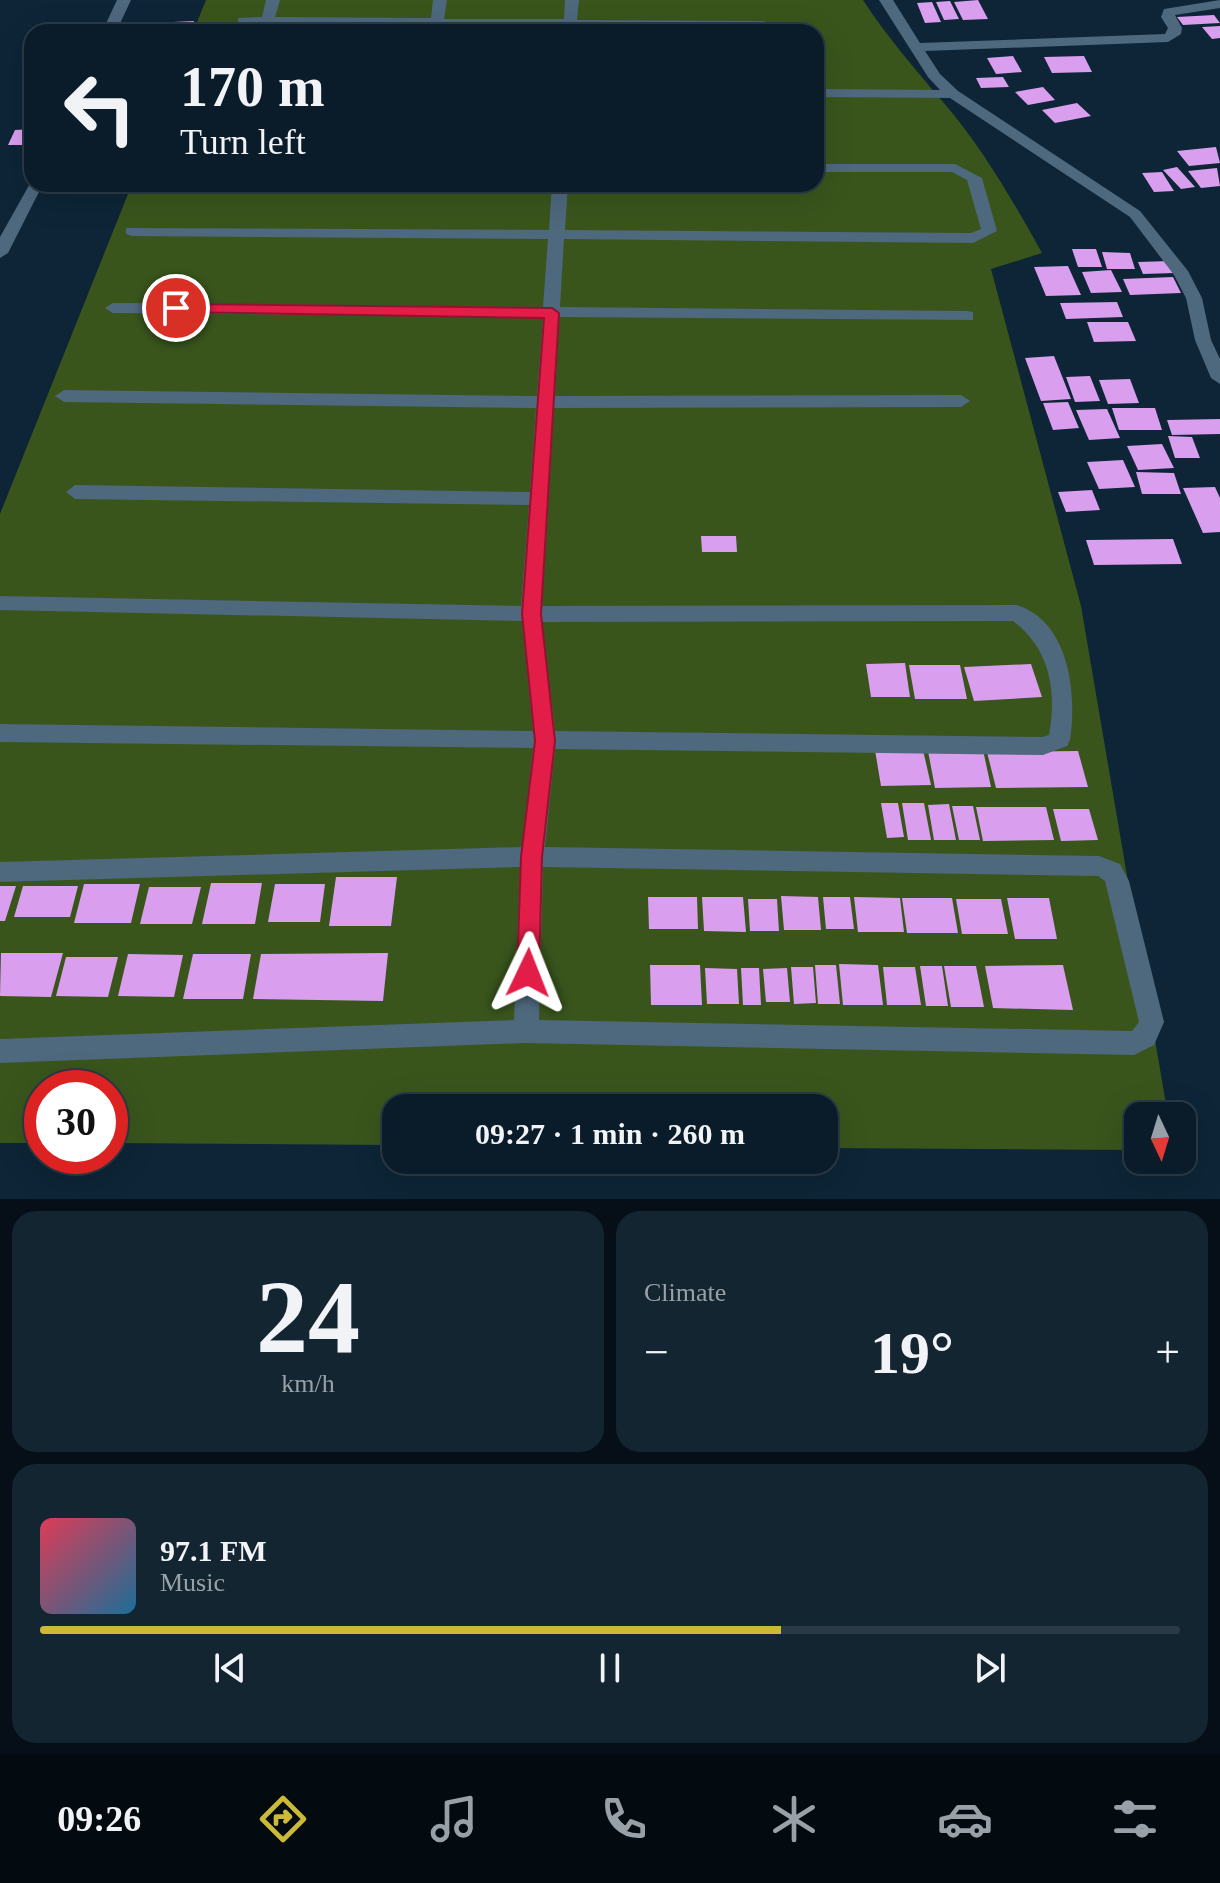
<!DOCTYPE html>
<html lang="en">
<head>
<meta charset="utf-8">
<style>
  body { margin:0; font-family:Georgia,serif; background:#132531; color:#f1f3f6; height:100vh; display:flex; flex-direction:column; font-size:30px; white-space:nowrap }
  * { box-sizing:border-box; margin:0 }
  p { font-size:26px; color:#99a1a8 }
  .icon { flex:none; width:44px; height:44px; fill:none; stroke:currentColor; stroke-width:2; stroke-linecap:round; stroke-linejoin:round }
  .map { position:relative; height:1199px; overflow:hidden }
  .details { display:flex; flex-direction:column; gap:12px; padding:12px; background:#060f17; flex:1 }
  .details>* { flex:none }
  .top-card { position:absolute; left:24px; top:24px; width:800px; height:168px; border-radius:24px; box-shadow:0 8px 32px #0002,0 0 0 2px #2a3a46; background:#0a1c29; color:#f1f3f6; overflow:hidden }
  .needle { width:52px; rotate:176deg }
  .controls { position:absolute; left:1124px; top:1102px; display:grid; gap:16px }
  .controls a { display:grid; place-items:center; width:72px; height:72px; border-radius:16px; background:#0a1c29; box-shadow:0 8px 32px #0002,0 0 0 2px #2a3a46; font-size:40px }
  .speed { position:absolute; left:24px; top:1070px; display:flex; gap:16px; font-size:40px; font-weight:700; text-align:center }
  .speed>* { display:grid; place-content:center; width:104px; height:104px; border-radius:50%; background:#0a1c29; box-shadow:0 8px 32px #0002,0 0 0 2px #2a3a46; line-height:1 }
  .speed .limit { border:12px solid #d22; background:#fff; color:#111 }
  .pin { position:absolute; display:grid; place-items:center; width:68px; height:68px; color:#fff; margin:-34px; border:4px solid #fff; border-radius:50%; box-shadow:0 2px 8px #0007 }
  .me { position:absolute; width:88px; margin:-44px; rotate:2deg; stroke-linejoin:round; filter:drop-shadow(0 0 6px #0008) }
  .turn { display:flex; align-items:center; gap:28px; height:168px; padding:0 24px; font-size:36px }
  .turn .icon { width:104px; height:104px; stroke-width:2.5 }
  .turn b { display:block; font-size:56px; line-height:68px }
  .big { font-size:60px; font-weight:700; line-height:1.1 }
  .details .card { flex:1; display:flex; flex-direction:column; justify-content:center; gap:12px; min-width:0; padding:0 28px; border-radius:24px; background:#132531 }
  .details .dial { align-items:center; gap:0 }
  .dial b { font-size:104px; line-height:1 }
  .song { display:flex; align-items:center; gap:24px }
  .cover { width:96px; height:96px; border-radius:12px; background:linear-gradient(135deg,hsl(350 70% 55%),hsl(200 70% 35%)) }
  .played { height:8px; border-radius:4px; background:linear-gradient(90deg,#cdb938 65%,#2a3a46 65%) }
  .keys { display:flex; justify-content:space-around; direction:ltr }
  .heat { display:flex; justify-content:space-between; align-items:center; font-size:44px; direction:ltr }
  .details .tiles { flex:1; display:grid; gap:12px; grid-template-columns:1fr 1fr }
  .card:last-child { grid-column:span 2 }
  .trip { position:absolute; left:382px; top:1094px; width:456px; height:80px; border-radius:24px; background:#0a1c29; box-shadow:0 8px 32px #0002,0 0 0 2px #2a3a46; font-weight:700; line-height:80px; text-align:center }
  .menu { display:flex; height:128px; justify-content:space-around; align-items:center; background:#040b10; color:#99a1a8 }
  .menu .icon { width:56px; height:56px }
  .menu .on { color:#cdb938 }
  .menu b { font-size:36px; color:#f1f3f6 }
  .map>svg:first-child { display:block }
</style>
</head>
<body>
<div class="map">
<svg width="1220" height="1199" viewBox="0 0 1220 1199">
  <rect width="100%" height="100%" fill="#0d2537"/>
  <!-- green -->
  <path fill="#39551c" d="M206,0H863C887,37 915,69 943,102C982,147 1013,201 1042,253L991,269L1081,606L1168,1116H1138V1150L824,1148V1108H396V1145L110,1143V1088H42V1143H0V514L132,184H816V32H193Z"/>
  <!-- building -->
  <path fill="#d99fee" d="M978,0L988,19L963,20L954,2Z
    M950,1L959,19L944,20L936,2Z
    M932,2L941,22L925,23L917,3Z
    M1214,15L1220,23L1183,25L1177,17Z
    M194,21L192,31L170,32L173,22Z
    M1220,26V38L1212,39L1202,27Z
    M1013,56L1022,72L996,74L987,58Z
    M1084,56L1092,72L1052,73L1044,57Z
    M1003,77L1009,87L981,88L976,78Z
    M1043,87L1055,100L1028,105L1015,92Z
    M1077,103L1091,116L1055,123L1042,110Z
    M32,129V145H8L15,130Z
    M1216,147L1220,163L1189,166L1177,151Z
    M1177,167L1195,187L1181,189L1163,170Z
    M1217,168L1220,186L1201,188L1188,171Z
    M1162,172L1174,191L1154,192L1142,173Z
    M1072,249H1096L1102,267H1078Z
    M1102,252L1130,253L1135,269H1107Z
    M1170,261L1175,273L1143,274L1138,262Z
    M1068,266L1081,295L1046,296L1034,267Z
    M1111,270L1122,292L1091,293L1082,272Z
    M1173,277L1181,293L1130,295L1123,279Z
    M1117,302L1123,317L1066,319L1060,303Z
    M1087,322H1128L1136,341L1094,342Z
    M1054,356L1071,399L1041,401L1025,358Z
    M1090,376L1100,401L1075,402L1066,377Z
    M1130,379L1139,403L1108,404L1099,380Z
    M1068,402L1079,428L1053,430L1043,403Z
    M1112,408H1155L1162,430H1119Z
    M1107,409L1120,438L1089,440L1076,410Z
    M1220,419V434L1172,435L1167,420Z
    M1168,436L1192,437L1200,458H1175Z
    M1162,444L1174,468L1138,470L1127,446Z
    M1123,460L1135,487L1099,489L1087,462Z
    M1136,472L1174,473L1181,494H1142Z
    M1215,487L1220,498V532L1203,533L1183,488Z
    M1092,490L1100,510L1066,512L1058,492Z
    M701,536H736L737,552H702Z
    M1173,539L1182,564L1094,565L1086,540Z
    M905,663L910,697H871L866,664Z
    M1031,664L1042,697L974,701L964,667Z
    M909,665H960L967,699H915Z
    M875,750H923L931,785L881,786Z
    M983,750L991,787L935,788L928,751Z
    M1078,751L1088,787L996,788L987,752Z
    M881,803H898L904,837L887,838Z
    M902,803H924L931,840H908Z
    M949,804L956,840H934L928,805Z
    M952,806H973L980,840H959Z
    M976,807H1046L1054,840L983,841Z
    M1053,809H1089L1098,840L1061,841Z
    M336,877H397L391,926H329Z
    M211,883H262L255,924H202Z
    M84,884H140L131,923H74Z
    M275,884H325L320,922H268Z
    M0,886H16L5,921H0Z
    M23,886H78L70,917H14Z
    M149,887H201L192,924H140Z
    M781,896L818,897L821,930H784Z
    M648,897H697L698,929H649Z
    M702,897H743L746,932L704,931Z
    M823,897H850L854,929H826Z
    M854,897L900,898L904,932H858Z
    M902,898H952L958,933H907Z
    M1007,898H1049L1057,939H1015Z
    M748,899H777L779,931H750Z
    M956,899H1001L1008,934H962Z
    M1,953H63L51,997L0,996Z
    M388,953L383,1001L253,999L261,954Z
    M128,954L183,955L174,997L118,996Z
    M193,954H251L243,999H183Z
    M66,957H118L108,997L56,996Z
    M839,964L878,965L883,1005H843Z
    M650,965H700L702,1005H651Z
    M815,965H836L840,1004H818Z
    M1063,965L1073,1010L993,1008L985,966Z
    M920,966H942L948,1006H926Z
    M944,966H976L984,1007H951Z
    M791,967H813L816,1003L794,1004Z
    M883,967H915L921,1005H887Z
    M705,968L737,969L739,1004H707Z
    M741,968H759L761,1005H743Z
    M787,968L790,1002H766L763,969Z"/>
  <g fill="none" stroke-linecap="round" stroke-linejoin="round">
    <!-- minor -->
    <path fill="#4e687d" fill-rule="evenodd" d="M117,0H131L116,32H102Z
      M266,0H280L275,17L431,18L433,0H447L444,19H564L565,0H579L577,20L764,21L771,25L764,29L576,28V32H562L563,27L238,24V18L262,17Z
      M879,0H893L920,43L1165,34L1168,28L1161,17L1164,9L1220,0V8L1175,15L1182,28L1181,34L1168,42L925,51L940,74L958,91L1140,211L1188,271L1202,298L1211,340L1220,359V384L1211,378L1195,340L1186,298L1174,275L1130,217L950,98L816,97V89L940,90L928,77Z
      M816,164H955L982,178L997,231L973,243L564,239L560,307L967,311L973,312V320L559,317L555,396L961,395L970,401L961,407L554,408L542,606L1017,605C1070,622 1077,695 1070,740L1067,746L1043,755L555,749L545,847L1099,856L1120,864L1129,881L1164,1022L1154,1045L1134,1055L526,1043L0,1063V1039L514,1020L520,867L0,882V862L522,847L533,748L0,742V724L533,731L522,621L0,610V596L521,606L529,505L75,499L66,492L75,485L530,492L536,408L64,402L55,396L64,390L537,396L543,317L113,313L105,308L113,303L543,307L548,239L132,236L126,234V228L549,230L552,184H568L565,230L971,233L981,229L967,180L952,172H816ZM1013,621C1050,649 1057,691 1049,735L1042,737L555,731L542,622ZM543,867L1098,876L1105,881L1139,1022L1132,1031L539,1020Z
      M32,180V184H43L8,253L0,258V237Z"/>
  </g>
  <!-- route -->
  <path fill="#e11d48" stroke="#92132f" stroke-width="2" d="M176,304L552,308L559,313L541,614L555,741L542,857L539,973L536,980L528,983L520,980L517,973L521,857L535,741L522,614L544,318L171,312L168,308Z"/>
</svg>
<div class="controls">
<a><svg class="needle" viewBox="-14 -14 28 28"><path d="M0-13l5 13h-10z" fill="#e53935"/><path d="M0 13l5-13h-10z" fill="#99a1a8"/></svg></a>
</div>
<div class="speed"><div class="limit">30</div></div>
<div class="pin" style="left:176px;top:308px;background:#d93025"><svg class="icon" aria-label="arrive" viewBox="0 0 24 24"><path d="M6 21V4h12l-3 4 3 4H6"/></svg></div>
<svg class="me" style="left:528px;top:973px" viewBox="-20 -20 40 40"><path d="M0-17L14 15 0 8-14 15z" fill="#e11d48" stroke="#fff" stroke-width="4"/></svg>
<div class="trip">09:27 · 1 min · 260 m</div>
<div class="top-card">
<div class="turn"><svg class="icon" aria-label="left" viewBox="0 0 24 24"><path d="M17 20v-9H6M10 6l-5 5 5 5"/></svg><div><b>170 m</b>Turn left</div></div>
</div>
</div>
<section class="details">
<div class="tiles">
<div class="card dial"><b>24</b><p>km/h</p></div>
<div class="card"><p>Climate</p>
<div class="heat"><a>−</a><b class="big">19°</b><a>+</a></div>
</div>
<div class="card">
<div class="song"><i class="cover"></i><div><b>97.1 FM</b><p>Music</p></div></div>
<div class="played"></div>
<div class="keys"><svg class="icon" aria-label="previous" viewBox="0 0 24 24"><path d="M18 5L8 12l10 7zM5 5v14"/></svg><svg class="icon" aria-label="pause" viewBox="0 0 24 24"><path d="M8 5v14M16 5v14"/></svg><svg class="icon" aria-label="next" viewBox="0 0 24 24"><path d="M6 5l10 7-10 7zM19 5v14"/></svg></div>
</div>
</div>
</section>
<nav class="menu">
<b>09:26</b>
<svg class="icon on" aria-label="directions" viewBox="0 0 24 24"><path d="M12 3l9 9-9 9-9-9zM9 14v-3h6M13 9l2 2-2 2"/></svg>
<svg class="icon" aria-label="music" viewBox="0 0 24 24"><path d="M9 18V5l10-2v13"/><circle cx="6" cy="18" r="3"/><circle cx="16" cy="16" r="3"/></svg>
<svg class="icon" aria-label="phone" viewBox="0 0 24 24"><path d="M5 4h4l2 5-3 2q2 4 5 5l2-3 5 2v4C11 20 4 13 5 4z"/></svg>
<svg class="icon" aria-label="climate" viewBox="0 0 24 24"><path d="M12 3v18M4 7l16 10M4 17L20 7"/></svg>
<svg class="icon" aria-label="car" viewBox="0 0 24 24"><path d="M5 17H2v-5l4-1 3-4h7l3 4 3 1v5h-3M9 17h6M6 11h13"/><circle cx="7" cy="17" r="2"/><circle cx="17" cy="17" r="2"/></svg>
<svg class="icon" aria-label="filters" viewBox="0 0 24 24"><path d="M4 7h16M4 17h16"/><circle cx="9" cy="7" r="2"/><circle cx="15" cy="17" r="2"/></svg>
</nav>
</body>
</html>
